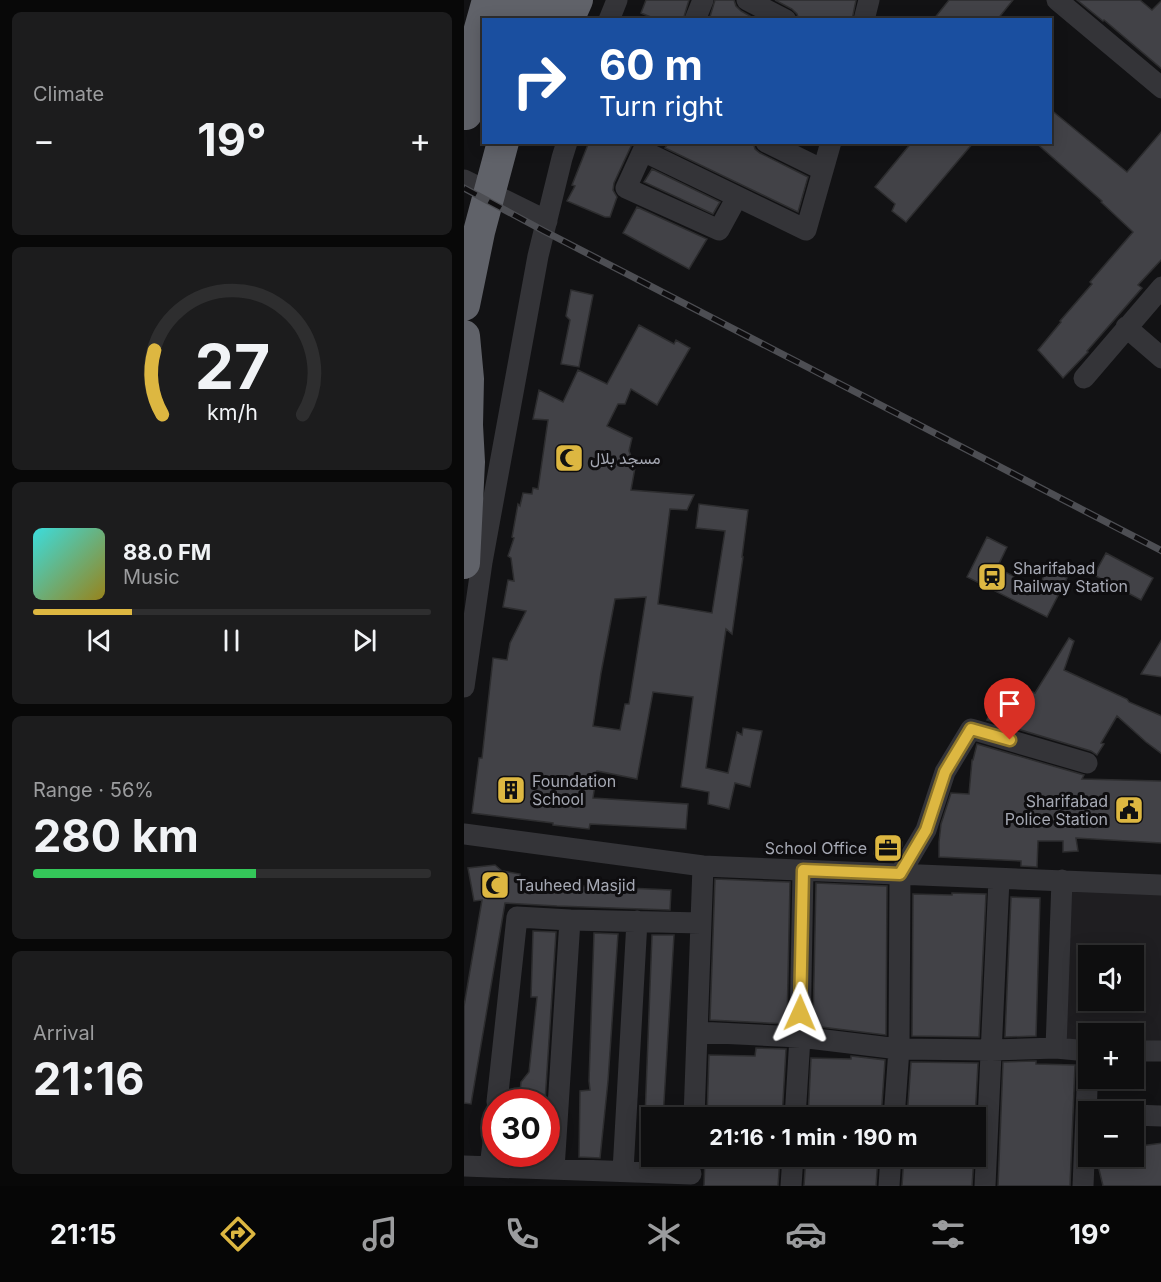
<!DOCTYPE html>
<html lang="en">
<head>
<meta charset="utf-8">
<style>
  body { margin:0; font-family:Inter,Vazirmatn,sans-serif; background:#1c1c1d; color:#f1f3f6; height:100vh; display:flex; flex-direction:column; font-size:22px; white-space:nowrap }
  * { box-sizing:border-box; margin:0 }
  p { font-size:20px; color:#9b9c9e }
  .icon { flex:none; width:33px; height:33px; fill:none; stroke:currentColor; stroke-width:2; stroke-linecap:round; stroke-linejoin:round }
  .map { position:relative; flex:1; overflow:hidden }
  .drawer { display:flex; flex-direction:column; gap:12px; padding:12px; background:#080808; width:464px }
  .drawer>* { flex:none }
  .hud { position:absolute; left:18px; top:18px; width:570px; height:126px; border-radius:0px; box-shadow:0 3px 15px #0003,0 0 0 2px #2e2e2f; background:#1a4fa0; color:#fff; overflow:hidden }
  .controls { position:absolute; left:614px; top:945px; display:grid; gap:12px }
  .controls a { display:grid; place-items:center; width:66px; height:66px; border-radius:0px; background:#0e0e0f; box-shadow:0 3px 15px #0003,0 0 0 2px #2e2e2f; font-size:30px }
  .speed { position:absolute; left:18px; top:1089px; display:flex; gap:12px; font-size:30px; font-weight:700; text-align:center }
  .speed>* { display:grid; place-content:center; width:78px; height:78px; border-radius:50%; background:#0e0e0f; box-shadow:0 3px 15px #0003,0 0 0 2px #2e2e2f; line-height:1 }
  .speed .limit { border:9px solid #d22; background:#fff; color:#111 }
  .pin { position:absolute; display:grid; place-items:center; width:51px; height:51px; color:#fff; margin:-62px -26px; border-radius:50% 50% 50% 0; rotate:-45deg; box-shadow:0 0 6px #0007 }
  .pin .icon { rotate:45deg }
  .me { position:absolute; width:66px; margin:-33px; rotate:1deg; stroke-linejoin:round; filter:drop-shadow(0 0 4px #0008) }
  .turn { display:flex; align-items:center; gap:21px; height:126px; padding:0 18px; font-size:27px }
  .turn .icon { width:78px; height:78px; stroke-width:2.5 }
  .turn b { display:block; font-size:42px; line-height:51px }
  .big { font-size:45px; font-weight:700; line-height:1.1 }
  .drawer .widget { flex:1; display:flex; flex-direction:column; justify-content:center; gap:9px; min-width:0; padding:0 21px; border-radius:9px; background:#1c1c1d }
  .drawer .dial { align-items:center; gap:0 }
  .dial svg { height:156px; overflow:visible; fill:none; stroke:#2e2e2f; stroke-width:7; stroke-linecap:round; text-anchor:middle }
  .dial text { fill:#f1f3f6; stroke:none }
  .song { display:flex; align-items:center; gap:18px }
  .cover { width:72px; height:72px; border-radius:9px; background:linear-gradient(135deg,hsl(180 70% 55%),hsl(50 70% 35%)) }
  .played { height:6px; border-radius:3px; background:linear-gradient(90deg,#ddb741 25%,#2e2e2f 25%) }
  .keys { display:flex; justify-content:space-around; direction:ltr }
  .heat { display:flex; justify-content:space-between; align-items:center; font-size:33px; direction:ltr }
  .charge { height:9px; border-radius:4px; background:linear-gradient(90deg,#34c759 56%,#2e2e2f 0) }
  .trip { position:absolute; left:177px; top:1107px; width:345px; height:60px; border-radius:0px; background:#0e0e0f; box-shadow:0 3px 15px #0003,0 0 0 2px #2e2e2f; font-weight:700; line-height:60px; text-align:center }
  .tab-bar { display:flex; height:96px; justify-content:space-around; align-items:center; background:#060606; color:#9b9c9e }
  .tab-bar .icon { width:42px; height:42px }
  .tab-bar .active { color:#ddb741 }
  .tab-bar b { font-size:27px; color:#f1f3f6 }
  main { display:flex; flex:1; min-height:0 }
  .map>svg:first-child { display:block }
</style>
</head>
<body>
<main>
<section class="drawer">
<div class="widget"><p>Climate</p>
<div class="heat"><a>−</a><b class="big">19°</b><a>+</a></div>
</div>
<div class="widget dial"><svg viewBox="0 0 100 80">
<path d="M14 69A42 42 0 1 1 86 69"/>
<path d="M14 69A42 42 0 0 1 10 36" stroke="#ddb741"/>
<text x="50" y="56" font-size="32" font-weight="700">27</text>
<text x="50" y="72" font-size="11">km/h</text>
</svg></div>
<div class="widget">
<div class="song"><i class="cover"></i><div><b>88.0 FM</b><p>Music</p></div></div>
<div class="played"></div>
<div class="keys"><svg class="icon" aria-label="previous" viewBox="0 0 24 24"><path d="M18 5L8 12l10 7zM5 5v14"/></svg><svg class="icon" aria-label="pause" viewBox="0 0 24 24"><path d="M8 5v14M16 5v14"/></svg><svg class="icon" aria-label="next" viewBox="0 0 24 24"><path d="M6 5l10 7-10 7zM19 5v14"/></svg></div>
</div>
<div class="widget"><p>Range · 56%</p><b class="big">280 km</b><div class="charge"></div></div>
<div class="widget"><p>Arrival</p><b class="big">21:16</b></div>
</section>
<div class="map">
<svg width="698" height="1186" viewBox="0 0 698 1186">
  <rect width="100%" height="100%" fill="#121214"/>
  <!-- built -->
  <path fill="#1f1e21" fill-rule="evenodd" d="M598,882L697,886V1054L669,1052V1034H624V1050L592,1048ZM624,956H669V1000H624Z"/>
  <!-- building -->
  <path fill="#424247" stroke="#2d2d2f" stroke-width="1.5" fill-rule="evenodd" d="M182,0H225L219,20H194L177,13Z
    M251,0H270L272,6L277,11L293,20H245Z
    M311,0H392L388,20H335L333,14L328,9Z
    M485,0H549L533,20H469Z
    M613,0H676L688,10L698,0V69L640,20L639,21Z
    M586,109L663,172L698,131V259L674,285L678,288L623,351L624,352L599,378L574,350L597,322L596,321L628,284L626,282L669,232L637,202L638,201L571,142H586Z
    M125,142H169L150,183L149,190L153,197L146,217H141L103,201L111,186L108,185Z
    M205,142H289L291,149L296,153L344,177L334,212L201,148Z
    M448,142H510L442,222L428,211L431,204L411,187Z
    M188,169L256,202L249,214L180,182Z
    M173,207L243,239L225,269L159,233Z
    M107,290L129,295L115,367L97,364L106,320L102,316Z
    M175,325L210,344L212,340L226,348L193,405L167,389L161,404H154L143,426L168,438L165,451L169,461L172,462L167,490L230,495L223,510L206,509L194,604L248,613L261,531L232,528L235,504L284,510L278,557H279L268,634L262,629L242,768L264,773L273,732L278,735L279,728L298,731L286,787L271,783L265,809L244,804L245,792L217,787L229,697L189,692L173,779L133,771L129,798L224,804L222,829L126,824L125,829L89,825V823L8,813L15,758H18L29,658L43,660L46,643L62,611L39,607L44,580L50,581L47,558L44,556L50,538L48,537L54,504L56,506L59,493L68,494L69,488L74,489L84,420L69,419L75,390L99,402L114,370L143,384ZM182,597L165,704H161L156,730L129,726L137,673L151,599Z
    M523,537L543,547L533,568L574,588L584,568L603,578L583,617L503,577Z
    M642,553L689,578L677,600L630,575Z
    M605,638L610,641L600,670L663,699L665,702L698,716V754L682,742L653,716L637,743L640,744L633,755L627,751L523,720L530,704L535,706L564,690L571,693Z
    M698,639V677L677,674Z
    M513,744L620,775L618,779L698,781V843L612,838L614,851L599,852V841H574L573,867L557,866V861L475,857V842L477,824L487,793L505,794L508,760H509Z
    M412,839L438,842V846L432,856L410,854Z
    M31,865L38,871L56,874L55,883L207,890L206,910L93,906L41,903L7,1104L0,1103V1006L18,900L10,901L4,868Z
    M251,879L326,882L323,1024L246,1020Z
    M352,883L423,886L422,1035L349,1026Z
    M488,893L522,894L515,1037L448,1036L449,894L488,895Z
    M547,897L576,898L572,1036L541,1037Z
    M69,931L92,932L81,1102H55L57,1082L65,1072L73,997H67Z
    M130,933L154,934L144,1081L136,1158L115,1157L116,1091L126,1090L125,1081Z
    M188,935H210L199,1118H181Z
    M292,1048L322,1049L318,1118H243L245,1055L291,1056Z
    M387,1056L421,1060L417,1118H344L347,1058L387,1059Z
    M572,1061V1064L611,1065L606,1186H534L539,1062Z
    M447,1062L514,1063L511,1118H443Z
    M698,1143V1186H639L633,1161L655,1156H669V1147Z
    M241,1156H316L314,1186H240Z
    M342,1156H414L412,1186H340Z
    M440,1156H510L508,1186H438Z"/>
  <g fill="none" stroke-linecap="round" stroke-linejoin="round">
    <!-- minor -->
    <path stroke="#343438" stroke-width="21" d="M283,0L322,20
      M593,0L698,88
      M145,20L153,0
      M231,20L239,0
      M400,20L405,0
      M183,142L162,188L255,230L273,197
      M302,142L359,170
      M179,151L342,230L367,142
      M0,180L83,221
      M662,327L698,358
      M620,378L698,287
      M0,687L18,562L74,256L98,158L103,142
      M0,834L239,866L698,885
      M598,880L592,1048L624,1051
      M233,1032L336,1037L435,1049L527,1050L592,1048
      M669,1051H698
      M33,1102L53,917L106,920L237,923
      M669,1115L698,1116
      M230,1118L239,866
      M331,1118L336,1037L339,870
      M430,1118L435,1049L436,874L462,830L481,772L507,729L623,763
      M0,1166L227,1174
      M26,1167L32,1119
      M90,1169L106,920
      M159,1171L173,921
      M327,1186L329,1156
      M425,1186L427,1156
      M521,1186L535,879
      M619,1186L624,1066"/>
    <!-- highway -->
    <path stroke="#606269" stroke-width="32" d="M43,20L51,0
      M76,20L84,0
      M104,20L113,0
      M2,114L9,54L24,0
      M0,305L15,232L39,142
      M0,336L4,379L3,425L5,462L0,563"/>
    <!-- rail casing -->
    <g stroke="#4d4e53" stroke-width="7">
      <path id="rail" d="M0,188L80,231L378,385L698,551"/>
    </g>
    <!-- rail -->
    <use href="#rail" stroke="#0e0d0f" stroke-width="4.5" stroke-dasharray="14" stroke-linecap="butt"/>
  </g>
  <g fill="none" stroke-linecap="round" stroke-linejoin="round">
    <!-- route casing -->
    <g stroke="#90772a" stroke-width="15">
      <path id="route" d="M336,1013L339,870L436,874L462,830L481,772L507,729L546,740"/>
    </g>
    <!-- route -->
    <use href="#route" stroke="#ddb741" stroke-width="10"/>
  </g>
  <!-- icons -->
  <defs>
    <g id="mosque-square" transform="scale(1.5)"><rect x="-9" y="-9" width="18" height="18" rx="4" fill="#ddb741" stroke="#0e0d0f"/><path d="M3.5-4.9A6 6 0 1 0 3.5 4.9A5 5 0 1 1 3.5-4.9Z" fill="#111"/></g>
    <g id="station-square" transform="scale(1.5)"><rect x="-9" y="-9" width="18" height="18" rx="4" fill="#ddb741" stroke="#0e0d0f"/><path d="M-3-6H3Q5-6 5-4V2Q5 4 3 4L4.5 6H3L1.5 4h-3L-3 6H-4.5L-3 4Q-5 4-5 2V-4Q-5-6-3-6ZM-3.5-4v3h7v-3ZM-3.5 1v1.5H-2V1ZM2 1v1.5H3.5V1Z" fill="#111"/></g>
    <g id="building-square" transform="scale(1.5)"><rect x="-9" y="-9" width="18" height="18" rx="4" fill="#ddb741" stroke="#0e0d0f"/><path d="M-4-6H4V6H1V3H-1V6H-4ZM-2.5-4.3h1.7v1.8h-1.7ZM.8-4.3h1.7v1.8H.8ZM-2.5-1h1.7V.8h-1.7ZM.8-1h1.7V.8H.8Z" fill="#111"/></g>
    <g id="civic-square" transform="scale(1.5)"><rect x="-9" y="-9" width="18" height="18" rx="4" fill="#ddb741" stroke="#0e0d0f"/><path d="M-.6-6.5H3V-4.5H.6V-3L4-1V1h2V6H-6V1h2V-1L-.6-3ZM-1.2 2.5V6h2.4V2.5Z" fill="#111"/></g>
    <g id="office-square" transform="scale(1.5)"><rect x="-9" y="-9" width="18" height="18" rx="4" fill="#ddb741" stroke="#0e0d0f"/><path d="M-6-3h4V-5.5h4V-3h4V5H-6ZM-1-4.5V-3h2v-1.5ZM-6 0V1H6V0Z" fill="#111"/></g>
  </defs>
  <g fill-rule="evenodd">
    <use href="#mosque-square" x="105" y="458"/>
    <use href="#station-square" x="528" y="577"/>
    <use href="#building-square" x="47" y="790"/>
    <use href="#civic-square" x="665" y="810"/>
    <use href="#office-square" x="424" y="848"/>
    <use href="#mosque-square" x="31" y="885"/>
  </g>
  <g text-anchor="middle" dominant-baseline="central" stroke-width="6" stroke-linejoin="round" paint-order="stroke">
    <!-- poi labels -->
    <g font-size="16" fill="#a5a8b3" stroke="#0e0d0f" text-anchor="start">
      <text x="126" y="458">مسجد بلال</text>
      <text x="549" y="568">Sharifabad<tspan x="549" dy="18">Railway Station</tspan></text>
      <text x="68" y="781">Foundation<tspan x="68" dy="18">School</tspan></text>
      <text x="644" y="801" text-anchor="end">Sharifabad<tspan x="644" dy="18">Police Station</tspan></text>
      <text x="403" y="848" text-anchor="end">School Office</text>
      <text x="52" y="885">Tauheed Masjid</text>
    </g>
  </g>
</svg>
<div class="controls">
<a><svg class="icon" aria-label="sound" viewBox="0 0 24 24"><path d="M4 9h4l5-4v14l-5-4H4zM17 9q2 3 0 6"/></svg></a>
<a>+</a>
<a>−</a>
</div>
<div class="speed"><div class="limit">30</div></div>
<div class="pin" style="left:546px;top:740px;background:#d93025"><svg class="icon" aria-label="arrive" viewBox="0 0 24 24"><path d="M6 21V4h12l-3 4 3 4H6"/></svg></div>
<svg class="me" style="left:336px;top:1013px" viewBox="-20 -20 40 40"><path d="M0-17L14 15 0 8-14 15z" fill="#ddb741" stroke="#fff" stroke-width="4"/></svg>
<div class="trip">21:16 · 1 min · 190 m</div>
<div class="hud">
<div class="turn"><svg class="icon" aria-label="right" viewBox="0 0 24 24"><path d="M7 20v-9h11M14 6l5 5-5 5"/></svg><div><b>60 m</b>Turn right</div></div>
</div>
</div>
</main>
<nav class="tab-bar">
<b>21:15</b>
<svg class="icon active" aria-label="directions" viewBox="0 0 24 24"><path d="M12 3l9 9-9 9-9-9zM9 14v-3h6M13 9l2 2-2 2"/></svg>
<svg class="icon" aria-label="music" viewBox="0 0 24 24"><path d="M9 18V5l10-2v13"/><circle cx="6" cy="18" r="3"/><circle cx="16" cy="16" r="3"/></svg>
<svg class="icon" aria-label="phone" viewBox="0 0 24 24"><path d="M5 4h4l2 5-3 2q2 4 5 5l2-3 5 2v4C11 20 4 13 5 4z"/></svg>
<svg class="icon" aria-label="climate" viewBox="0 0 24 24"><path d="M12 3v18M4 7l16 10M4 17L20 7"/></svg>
<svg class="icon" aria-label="car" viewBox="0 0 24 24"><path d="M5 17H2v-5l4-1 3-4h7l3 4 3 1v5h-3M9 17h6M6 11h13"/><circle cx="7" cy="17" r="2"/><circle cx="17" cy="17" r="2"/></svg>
<svg class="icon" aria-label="filters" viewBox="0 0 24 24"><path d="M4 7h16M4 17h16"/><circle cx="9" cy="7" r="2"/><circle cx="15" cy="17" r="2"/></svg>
<b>19°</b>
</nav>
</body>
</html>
